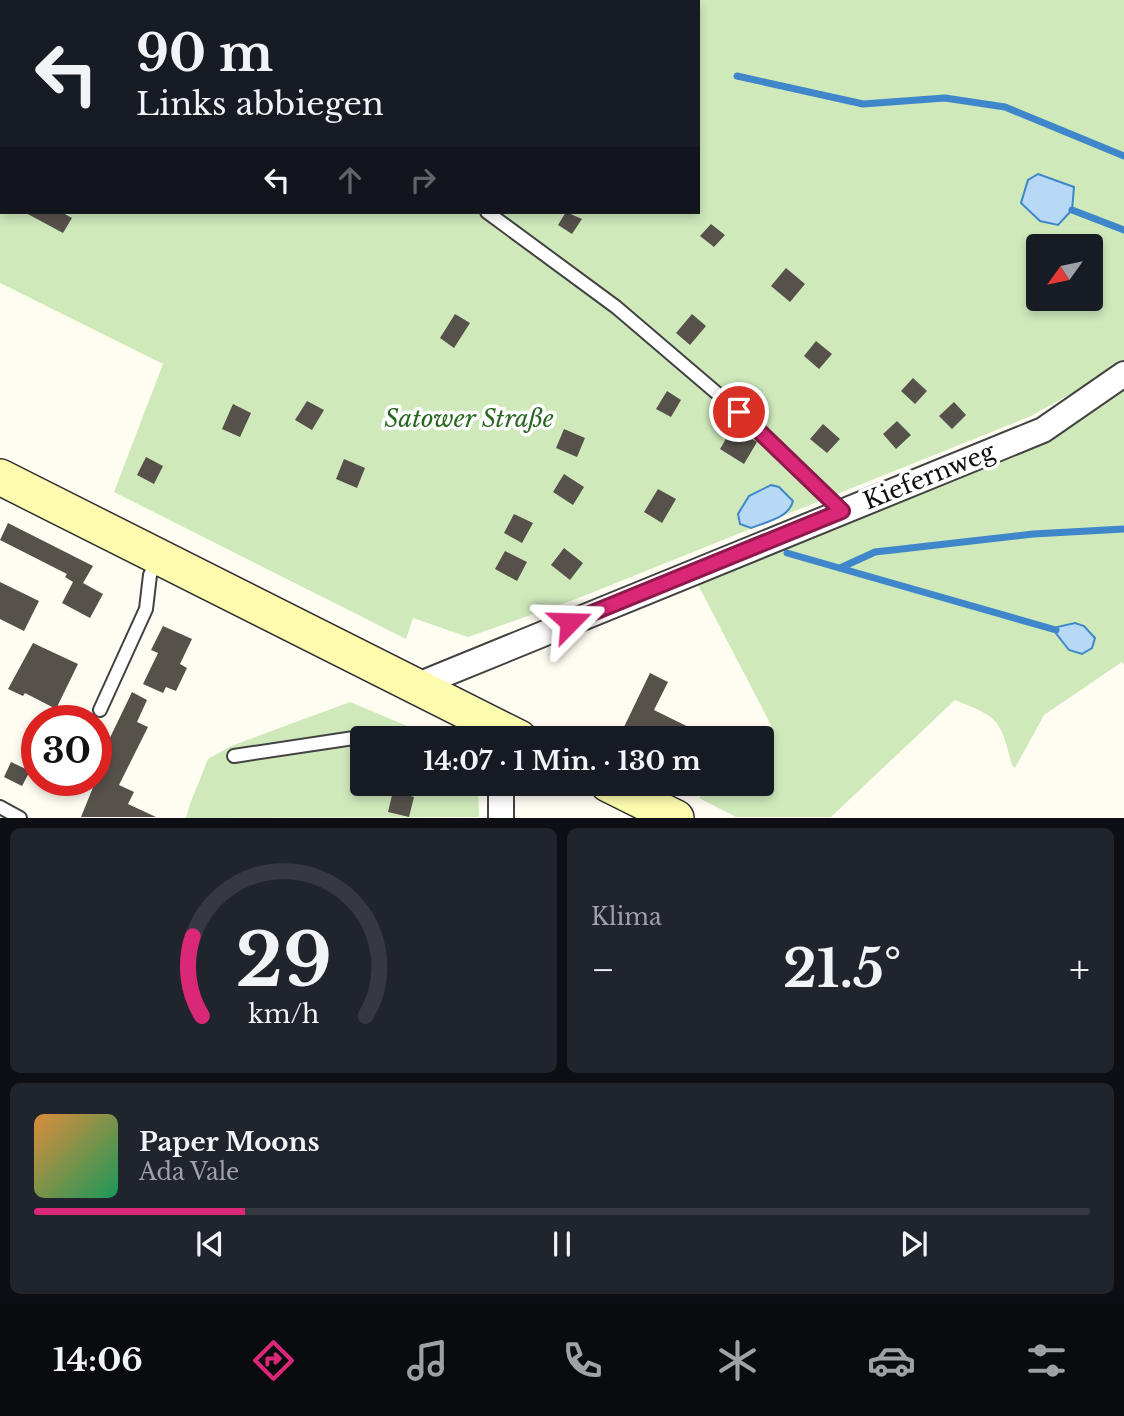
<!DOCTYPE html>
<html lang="de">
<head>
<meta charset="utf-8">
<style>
  body { margin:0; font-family:"Libre Baskerville",serif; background:#20242c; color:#f1f3f6; height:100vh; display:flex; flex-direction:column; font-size:26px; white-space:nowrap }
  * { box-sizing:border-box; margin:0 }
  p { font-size:23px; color:#9ea1a6 }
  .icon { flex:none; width:38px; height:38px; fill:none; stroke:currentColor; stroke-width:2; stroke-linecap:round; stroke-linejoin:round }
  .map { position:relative; height:818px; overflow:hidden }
  .details { display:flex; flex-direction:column; gap:10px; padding:10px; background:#0d0f14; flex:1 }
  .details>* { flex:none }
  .banner { position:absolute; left:0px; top:0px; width:700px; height:214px; box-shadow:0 4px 10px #0003; background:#171b24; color:#f1f3f6; overflow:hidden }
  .needle { width:46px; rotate:237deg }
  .fabs { position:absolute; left:1026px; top:234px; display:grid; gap:14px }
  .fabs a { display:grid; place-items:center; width:77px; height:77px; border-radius:7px; background:#171b24; box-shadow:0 4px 10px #0003; font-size:35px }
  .speed { position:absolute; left:21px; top:705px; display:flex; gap:14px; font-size:35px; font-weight:700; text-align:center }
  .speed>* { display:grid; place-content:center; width:91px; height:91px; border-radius:50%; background:#171b24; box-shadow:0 4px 10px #0003; line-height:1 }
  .speed .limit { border:10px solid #d22; background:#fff; color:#111 }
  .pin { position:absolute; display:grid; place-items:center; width:60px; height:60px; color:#fff; margin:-30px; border:4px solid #fff; border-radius:50%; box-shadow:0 2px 7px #0007 }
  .me { position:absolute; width:77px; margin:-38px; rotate:68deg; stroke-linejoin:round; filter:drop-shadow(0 0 5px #0008) }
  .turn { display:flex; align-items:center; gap:24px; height:147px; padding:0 21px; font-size:32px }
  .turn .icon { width:91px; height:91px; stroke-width:2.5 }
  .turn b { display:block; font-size:49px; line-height:60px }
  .lanes { display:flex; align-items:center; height:66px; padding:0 21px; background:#0003; justify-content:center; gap:35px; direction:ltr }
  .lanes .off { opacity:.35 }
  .big { font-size:52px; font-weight:800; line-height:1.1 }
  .details .tile { flex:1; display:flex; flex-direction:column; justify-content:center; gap:10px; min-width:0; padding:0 24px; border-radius:10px; background:#20242c }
  .details .dial { align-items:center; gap:0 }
  .dial svg { height:182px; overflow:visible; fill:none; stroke:#363941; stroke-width:7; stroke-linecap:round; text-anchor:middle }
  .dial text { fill:#f1f3f6; stroke:none }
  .song { display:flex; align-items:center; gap:21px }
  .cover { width:84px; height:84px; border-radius:10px; background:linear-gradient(135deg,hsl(30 70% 55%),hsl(150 70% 35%)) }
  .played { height:7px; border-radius:4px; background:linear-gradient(90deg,#db2777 20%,#363941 20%) }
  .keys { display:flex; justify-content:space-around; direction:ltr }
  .heat { display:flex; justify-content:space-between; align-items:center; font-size:38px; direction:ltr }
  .details .tiles { flex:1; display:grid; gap:10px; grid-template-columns:1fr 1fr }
  .tile:last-child { grid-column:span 2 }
  .trip { position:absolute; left:350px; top:726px; width:424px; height:70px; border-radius:7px; background:#171b24; box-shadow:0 4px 10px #0003; font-weight:800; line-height:70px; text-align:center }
  .dock { display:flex; height:112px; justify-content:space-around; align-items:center; background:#090b0e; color:#9ea1a6 }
  .dock .icon { width:49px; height:49px }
  .dock .selected { color:#db2777 }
  .dock b { font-size:32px; color:#f1f3f6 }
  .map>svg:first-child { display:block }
</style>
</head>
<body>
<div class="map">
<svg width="1124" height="818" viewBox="0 0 1124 818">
  <rect width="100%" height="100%" fill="#fffdf1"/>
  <!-- green -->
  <path fill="#cfe9bb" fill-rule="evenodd" d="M0,0H1124V364L1031,416L576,599L468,637L413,618L406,639L114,492L163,364L0,283ZM2,2H698V212H2ZM1038,247H1090V299H1038Z
    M1124,383V665L1122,662L1044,715L1015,768L1012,765C1000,718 999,718 955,700L831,817H736L699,798L713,784H761V738H758L771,725L695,579Z
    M350,702L436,738H362V784H478L479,817L186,818L190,804L208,759L231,746Z"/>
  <!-- water -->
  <path fill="#b7d9f5" stroke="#3f87ca" stroke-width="2" d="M1038,174L1074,187L1072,210L1058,225L1040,221L1021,203L1028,180Z
    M771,485L779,487L793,501C789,518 766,522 751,528L740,524L738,514L749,496Z
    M1075,623L1084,626L1095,638L1092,648L1082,654L1069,650L1055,632L1057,627Z"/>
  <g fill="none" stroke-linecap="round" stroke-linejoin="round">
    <!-- stream -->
    <path stroke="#3f87ca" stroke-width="7" d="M588,0L591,2
      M90,2L91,0
      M737,76L863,104L945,98L1005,107L1124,156
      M0,124L2,122
      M1072,210L1124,230
      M787,553L1056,630
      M840,568L875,552L1033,534L1124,529"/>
  </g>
  <!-- building -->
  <path fill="#57514b" d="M24,212H61L72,218L63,233Z
    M566,212L582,219L572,234L558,225Z
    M711,224L725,235L714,247L700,236Z
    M786,268L805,284L790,302L771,286Z
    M455,314L470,323L454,348L440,338Z
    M692,314L706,326L690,345L676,333Z
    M816,341L832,354L819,369L804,356Z
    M913,378L927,391L915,404L901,391Z
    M667,391L681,400L671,417L656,409Z
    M307,401L324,410L312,430L295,420Z
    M954,402L966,415L952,429L939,416Z
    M233,404L251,413L240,437L222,429Z
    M897,421L911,435L896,449L883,434Z
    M823,424L840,439L827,453L810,439Z
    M733,427L757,442L744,464L720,449Z
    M564,429L585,438L577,457L556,448Z
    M146,457L163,466L154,484L137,475Z
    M344,459L365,468L357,488L336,479Z
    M564,474L584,487L573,505L553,492Z
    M658,489L676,499L662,523L644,512Z
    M514,514L533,523L522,543L504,533Z
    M8,523L93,566L83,583L103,594L90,618L62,603L73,582L65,577L67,574L0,540Z
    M564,548L583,563L570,580L551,565Z
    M505,551L527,562L517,581L495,569Z
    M0,582L39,601L24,631L0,619Z
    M163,626L192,639L180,664L187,668L176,691L166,687L163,693L143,684L158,653L151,650Z
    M33,643L78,664L56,709L25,693L23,696L8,689Z
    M650,673L668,682L654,710L711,738H643L623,729Z
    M132,692L147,700L137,722L148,727L119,785L134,792L128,804L156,817H81L96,780V744L105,748Z
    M11,762L30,771L22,786L4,777Z
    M393,791L414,797L409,817L388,812Z"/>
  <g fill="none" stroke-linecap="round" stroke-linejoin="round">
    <!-- service casing -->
    <g stroke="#424242" stroke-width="16">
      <path id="service" d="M148,0L151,2
        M625,0L626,2
        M487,212L616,307L739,412L842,511
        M100,710L146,609L150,575L157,560
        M234,756L367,736L378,738
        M0,807L20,818"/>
    </g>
    <!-- minor casing -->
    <g stroke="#424242" stroke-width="28">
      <path id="minor" d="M37,2L39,0
        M0,52L2,50
        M413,687L1043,430L1124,374
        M501,784V818"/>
    </g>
    <!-- secondary casing -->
    <g stroke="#313131" stroke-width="38">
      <path id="secondary" d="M0,477L519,738
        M608,784L676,818"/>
    </g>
    <!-- service -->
    <use href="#service" stroke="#fff" stroke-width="12"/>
    <!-- minor -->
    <use href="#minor" stroke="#fff" stroke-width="24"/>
    <!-- secondary -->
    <use href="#secondary" stroke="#fdfbae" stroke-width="35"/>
  </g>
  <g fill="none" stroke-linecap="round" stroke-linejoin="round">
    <!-- route casing -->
    <g stroke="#8e194d" stroke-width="18">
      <path id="route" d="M570,622L842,511L739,412"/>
    </g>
    <!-- route -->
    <use href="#route" stroke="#db2777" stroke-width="12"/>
  </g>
  <g text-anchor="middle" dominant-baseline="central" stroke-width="7" stroke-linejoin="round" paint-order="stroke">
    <!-- park labels -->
    <g font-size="24" font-style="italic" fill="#296620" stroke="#fff">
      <text x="469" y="418">Satower Straße</text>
    </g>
    <!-- street labels -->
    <g font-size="24" fill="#0f0f0f" stroke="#fff">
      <text transform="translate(929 476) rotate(-22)">Kiefernweg</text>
    </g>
  </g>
</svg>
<div class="fabs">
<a><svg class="needle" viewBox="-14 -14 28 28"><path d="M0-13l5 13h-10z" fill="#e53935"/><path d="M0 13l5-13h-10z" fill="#9ea1a6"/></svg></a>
</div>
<div class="speed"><div class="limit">30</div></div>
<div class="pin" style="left:739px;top:412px;background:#d93025"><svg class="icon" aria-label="arrive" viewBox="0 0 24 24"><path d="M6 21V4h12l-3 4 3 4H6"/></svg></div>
<svg class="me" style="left:570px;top:622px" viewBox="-20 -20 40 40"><path d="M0-17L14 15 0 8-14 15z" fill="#db2777" stroke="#fff" stroke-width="4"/></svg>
<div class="trip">14:07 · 1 Min. · 130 m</div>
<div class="banner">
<div class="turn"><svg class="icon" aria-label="left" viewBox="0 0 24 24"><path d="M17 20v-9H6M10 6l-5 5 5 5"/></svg><div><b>90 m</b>Links abbiegen</div></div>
<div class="lanes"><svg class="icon" aria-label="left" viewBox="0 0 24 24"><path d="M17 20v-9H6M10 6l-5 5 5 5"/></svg><svg class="icon off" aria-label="ahead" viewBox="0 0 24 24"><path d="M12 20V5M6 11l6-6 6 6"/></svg><svg class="icon off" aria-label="right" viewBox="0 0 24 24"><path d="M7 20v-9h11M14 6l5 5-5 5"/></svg></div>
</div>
</div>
<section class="details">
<div class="tiles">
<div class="tile dial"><svg viewBox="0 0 100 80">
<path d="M14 69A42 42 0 1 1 86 69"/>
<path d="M14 69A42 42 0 0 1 10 34" stroke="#db2777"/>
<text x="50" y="56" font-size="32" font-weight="700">29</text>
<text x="50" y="72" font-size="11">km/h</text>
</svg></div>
<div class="tile"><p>Klima</p>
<div class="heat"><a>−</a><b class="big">21.5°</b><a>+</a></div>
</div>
<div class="tile">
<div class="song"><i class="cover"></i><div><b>Paper Moons</b><p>Ada Vale</p></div></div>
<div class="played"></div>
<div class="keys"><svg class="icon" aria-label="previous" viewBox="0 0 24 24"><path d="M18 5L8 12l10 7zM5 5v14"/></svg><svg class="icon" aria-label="pause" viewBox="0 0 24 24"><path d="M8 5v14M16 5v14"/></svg><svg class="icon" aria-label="next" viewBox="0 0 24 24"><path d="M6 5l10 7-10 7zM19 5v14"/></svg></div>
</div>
</div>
</section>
<nav class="dock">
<b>14:06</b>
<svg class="icon selected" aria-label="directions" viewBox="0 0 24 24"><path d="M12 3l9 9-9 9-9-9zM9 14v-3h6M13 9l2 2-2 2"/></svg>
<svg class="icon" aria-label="music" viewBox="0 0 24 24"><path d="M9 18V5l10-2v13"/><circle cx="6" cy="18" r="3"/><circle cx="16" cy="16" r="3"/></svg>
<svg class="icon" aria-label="phone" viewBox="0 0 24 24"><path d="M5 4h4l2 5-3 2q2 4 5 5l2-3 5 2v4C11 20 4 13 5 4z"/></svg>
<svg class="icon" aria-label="climate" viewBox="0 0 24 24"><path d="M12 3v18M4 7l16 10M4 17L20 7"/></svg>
<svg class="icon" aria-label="car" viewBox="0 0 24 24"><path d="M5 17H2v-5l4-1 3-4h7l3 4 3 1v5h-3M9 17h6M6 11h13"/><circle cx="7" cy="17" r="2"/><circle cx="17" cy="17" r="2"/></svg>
<svg class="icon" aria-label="filters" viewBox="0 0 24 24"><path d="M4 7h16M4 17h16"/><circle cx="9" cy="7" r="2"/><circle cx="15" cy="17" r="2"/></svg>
</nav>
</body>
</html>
